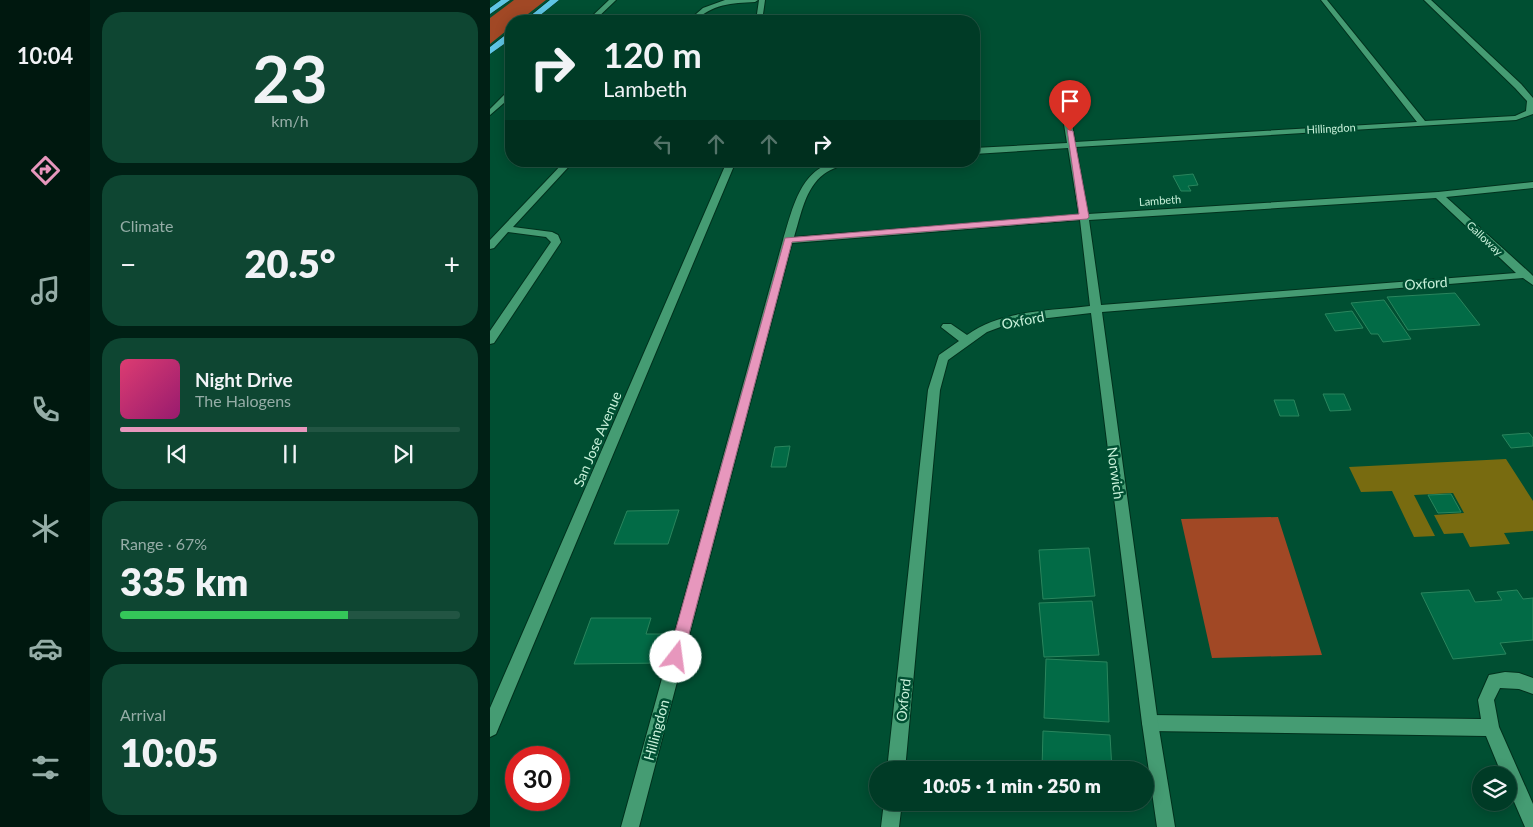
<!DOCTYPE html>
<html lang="en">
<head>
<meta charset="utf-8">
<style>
  body { margin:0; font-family:Lato,sans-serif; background:#0e4632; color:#f1f3f6; height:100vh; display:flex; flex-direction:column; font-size:19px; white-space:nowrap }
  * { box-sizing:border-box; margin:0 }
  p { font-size:16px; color:#95ada7 }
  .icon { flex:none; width:28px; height:28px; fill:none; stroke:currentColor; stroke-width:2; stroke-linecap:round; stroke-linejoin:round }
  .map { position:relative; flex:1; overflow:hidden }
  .details { display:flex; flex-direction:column; gap:12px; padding:12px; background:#002015; width:400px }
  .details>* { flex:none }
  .top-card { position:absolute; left:15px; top:15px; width:475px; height:152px; border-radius:20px; box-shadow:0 2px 12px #0003,0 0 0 1px #225543; background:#003b26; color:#f1f3f6; overflow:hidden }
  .fabs { position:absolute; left:982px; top:766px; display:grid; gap:10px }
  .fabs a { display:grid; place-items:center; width:45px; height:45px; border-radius:50%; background:#003b26; box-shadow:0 2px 12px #0003,0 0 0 1px #225543; font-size:25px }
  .speed { position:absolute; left:15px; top:746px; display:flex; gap:10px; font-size:25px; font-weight:700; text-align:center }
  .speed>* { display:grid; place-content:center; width:65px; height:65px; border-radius:50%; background:#003b26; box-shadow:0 2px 12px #0003,0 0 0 1px #225543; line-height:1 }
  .speed .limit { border:8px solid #d22; background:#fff; color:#111 }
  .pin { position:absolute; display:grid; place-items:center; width:42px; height:42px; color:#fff; margin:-51px -21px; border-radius:50% 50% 50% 0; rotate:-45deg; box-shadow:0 0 5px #0007 }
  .pin .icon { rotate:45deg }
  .me { position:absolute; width:55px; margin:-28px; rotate:15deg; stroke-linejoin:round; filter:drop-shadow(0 0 4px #0008) }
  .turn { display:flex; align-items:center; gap:18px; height:105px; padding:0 15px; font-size:22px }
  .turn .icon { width:65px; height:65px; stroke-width:2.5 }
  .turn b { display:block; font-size:35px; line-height:42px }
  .lanes { display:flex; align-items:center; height:48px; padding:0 15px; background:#0003; justify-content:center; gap:25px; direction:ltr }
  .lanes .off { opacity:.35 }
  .big { font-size:38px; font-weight:800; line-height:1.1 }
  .details .widget { flex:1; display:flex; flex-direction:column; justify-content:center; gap:8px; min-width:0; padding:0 18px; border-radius:20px; background:#0e4632 }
  .details .dial { align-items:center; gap:0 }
  .dial b { font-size:65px; line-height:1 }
  .song { display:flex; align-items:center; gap:15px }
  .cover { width:60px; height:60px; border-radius:8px; background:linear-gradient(135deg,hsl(340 70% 55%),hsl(320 70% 35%)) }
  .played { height:5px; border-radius:2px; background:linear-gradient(90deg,#e797bd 55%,#225543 55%) }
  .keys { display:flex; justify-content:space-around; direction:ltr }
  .heat { display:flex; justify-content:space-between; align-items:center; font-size:28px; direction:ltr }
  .charge { height:8px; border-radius:4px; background:linear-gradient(90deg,#34c759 67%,#225543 0) }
  .trip { position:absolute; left:379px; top:761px; width:285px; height:50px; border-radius:25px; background:#003b26; box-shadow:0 2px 12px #0003,0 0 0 1px #225543; font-weight:800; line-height:50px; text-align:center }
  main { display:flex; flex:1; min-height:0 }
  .dock { display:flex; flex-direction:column; width:90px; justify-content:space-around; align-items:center; background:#00180f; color:#95ada7 }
  .dock .icon { width:35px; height:35px }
  .dock .on { color:#e797bd }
  .dock b { font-size:22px; color:#f1f3f6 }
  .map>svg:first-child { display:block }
</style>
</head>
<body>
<main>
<nav class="dock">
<b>10:04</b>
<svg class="icon on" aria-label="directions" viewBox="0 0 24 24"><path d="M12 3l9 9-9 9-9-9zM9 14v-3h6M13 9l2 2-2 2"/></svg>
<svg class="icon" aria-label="music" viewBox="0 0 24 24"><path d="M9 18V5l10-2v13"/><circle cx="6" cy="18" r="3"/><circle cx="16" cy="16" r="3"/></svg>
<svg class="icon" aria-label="phone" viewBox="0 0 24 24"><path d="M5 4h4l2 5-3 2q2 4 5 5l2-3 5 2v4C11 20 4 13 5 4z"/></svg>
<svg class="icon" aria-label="climate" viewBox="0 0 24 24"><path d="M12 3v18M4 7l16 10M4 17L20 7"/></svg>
<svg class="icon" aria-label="car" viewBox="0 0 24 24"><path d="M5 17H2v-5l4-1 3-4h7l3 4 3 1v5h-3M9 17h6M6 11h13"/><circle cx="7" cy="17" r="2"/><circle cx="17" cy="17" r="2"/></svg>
<svg class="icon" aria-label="filters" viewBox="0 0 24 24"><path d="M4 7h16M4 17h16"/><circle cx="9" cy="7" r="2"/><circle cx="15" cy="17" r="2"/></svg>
</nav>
<section class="details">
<div class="widget dial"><b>23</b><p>km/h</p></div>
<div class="widget"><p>Climate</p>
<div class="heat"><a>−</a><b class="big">20.5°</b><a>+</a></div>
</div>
<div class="widget">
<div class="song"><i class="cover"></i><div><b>Night Drive</b><p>The Halogens</p></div></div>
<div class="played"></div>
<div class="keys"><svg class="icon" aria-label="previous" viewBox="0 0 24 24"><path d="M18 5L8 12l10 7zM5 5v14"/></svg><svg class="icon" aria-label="pause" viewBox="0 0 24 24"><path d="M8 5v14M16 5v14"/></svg><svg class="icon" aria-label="next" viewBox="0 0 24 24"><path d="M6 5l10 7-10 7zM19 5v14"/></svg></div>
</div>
<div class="widget"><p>Range · 67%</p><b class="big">335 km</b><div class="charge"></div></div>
<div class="widget"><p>Arrival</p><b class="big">10:05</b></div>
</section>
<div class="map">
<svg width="1043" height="827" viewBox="0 0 1043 827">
  <rect width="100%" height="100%" fill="#004f32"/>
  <!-- green -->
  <path fill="#a14825" d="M24,0H56L29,21H21V27L0,44V18Z
    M788,517L832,655L722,658L691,519Z"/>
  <!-- water -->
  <path fill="#786b10" d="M1016,459L1043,501V531L1014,533L1020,544L980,547L973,533L954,534L944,515L974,513L963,493L924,495L945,536L924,537L902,491L871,492L859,467Z"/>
  <!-- building -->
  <path fill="#026b46" stroke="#2a855d" d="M59,15H72L66,20H53Z
    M703,174L708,185L698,186L701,191H691L683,176Z
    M965,293L990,325L918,330L897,297Z
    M894,300L921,339L893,342L888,334H881L861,303Z
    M862,311L873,328L845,331L835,314Z
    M833,394H854L861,410L840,411Z
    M784,400H804L809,416H790Z
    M1039,433L1043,438V446L1021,448L1012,435Z
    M300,446L296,467H281L285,447Z
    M961,494L971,512L948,513L938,495Z
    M189,510L178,544H124L137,511Z
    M599,548L605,596L553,599L549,550Z
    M979,590L985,602L1012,600L1007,592L1027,590L1033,599L1043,598V640L1010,643L1016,654L963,659L931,593Z
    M602,601L609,655L554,657L549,603Z
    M101,618H161L156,634H184L175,663L84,664Z
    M556,659L617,662L619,722L554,718Z
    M553,731L620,735L622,770H552Z"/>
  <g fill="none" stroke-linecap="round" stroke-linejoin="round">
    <!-- service casing -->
    <g stroke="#00311d" stroke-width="2">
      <path id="service" d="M1015,672L1029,673L1043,678V694L1029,689L1010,688L1004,700L1009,727L1043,804V827H1035L1019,790V775H1012L996,736L660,731L654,729L652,723L654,717L660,715L991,719L988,700L999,675Z"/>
    </g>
    <!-- minor casing -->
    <g stroke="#00311d" stroke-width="2">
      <path id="minor" d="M119,0H126L104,21H97Z
        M235,0H268L265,2C241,3 223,4 205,21H198L213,8Z
        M269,0H275L272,21H266Z
        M831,0H837L935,121L1025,116L1036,111L1037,101L1025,88L934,0H941L1031,84L1043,98V114L1026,120L586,147L598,214L948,192L1043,182V188L956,197L1040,273L1043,276V285L1033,278L612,312L668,723L685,827H667L652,723L601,313L524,322L497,332L458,360L450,390L415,770H397L438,390L449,355L469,341L451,327L453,324H461L477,335C511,310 559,311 600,306L590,220L302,243L149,827H131L293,240C304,204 312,161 358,161C351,167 342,168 334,174C315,188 311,215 304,237L589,215L578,148L484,154V148L577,143L573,118L577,116L581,118L585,142L927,122ZM946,198L1026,273L611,305L599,220Z
        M18,91H21V97L0,115V109Z
        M75,161H84L23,227L62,232L68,235L71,242L4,343L0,344V331L61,242L56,237L18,232L4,248L0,249V240Z
        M193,161H246L6,734L0,737V708L235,166L197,164Z
        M394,802H412L409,827H391Z"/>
    </g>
    <!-- motorway casing -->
    <g stroke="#00311d" stroke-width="1">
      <path id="motorway" d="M11,0H20L0,14V8Z
        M60,0H69L43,21H34Z
        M18,33H21V39L0,54V47Z"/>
    </g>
    <!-- service -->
    <use href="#service" fill="#459c73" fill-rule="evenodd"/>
    <!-- minor -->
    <use href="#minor" fill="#459c73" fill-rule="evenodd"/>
    <!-- motorway -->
    <use href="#motorway" fill="#5fc6e5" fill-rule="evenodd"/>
  </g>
  <!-- route -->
  <path fill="#e797bd" stroke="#96627b" d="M577,129L583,131L599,217L597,219L302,242L193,657L191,661L186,663L180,661L178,657L295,238L589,214Z"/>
  <g text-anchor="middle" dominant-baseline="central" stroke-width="5" stroke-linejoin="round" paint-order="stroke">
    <!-- far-street labels -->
    <g font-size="11" fill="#c9f2db" stroke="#004f32">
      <text transform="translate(841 128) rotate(-3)">Hillingdon</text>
      <text transform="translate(670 200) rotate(-4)">Lambeth</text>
      <text transform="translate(995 238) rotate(43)">Galloway</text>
    </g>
    <!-- street labels -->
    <g font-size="14" fill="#c9f2db" stroke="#004f32">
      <text transform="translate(936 283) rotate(-4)">Oxford</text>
      <text transform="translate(533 320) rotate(-11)">Oxford</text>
      <text transform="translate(107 439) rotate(-67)">San Jose Avenue</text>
      <text transform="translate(626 473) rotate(82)">Norwich</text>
      <text transform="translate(413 700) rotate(-84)">Oxford</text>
      <text transform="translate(166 730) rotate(-75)">Hillingdon</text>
    </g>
  </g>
</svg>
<div class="fabs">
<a><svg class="icon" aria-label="layers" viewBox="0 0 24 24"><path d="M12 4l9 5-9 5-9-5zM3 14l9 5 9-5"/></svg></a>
</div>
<div class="speed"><div class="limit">30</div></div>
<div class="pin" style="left:580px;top:131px;background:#d93025"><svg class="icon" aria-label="arrive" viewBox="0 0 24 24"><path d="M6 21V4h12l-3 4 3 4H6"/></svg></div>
<svg class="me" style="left:186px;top:657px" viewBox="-20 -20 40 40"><circle r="19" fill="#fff"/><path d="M0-13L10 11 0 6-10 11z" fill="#e797bd"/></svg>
<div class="trip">10:05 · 1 min · 250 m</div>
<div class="top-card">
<div class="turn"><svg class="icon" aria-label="right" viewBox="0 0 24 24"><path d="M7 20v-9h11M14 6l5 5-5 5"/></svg><div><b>120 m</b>Lambeth</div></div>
<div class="lanes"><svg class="icon off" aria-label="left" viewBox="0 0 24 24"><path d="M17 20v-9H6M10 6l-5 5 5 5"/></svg><svg class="icon off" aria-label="ahead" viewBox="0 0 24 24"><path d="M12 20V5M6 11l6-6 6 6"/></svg><svg class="icon off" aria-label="ahead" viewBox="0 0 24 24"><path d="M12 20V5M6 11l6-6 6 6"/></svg><svg class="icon" aria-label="right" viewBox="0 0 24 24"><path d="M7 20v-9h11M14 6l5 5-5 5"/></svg></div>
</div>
</div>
</main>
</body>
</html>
